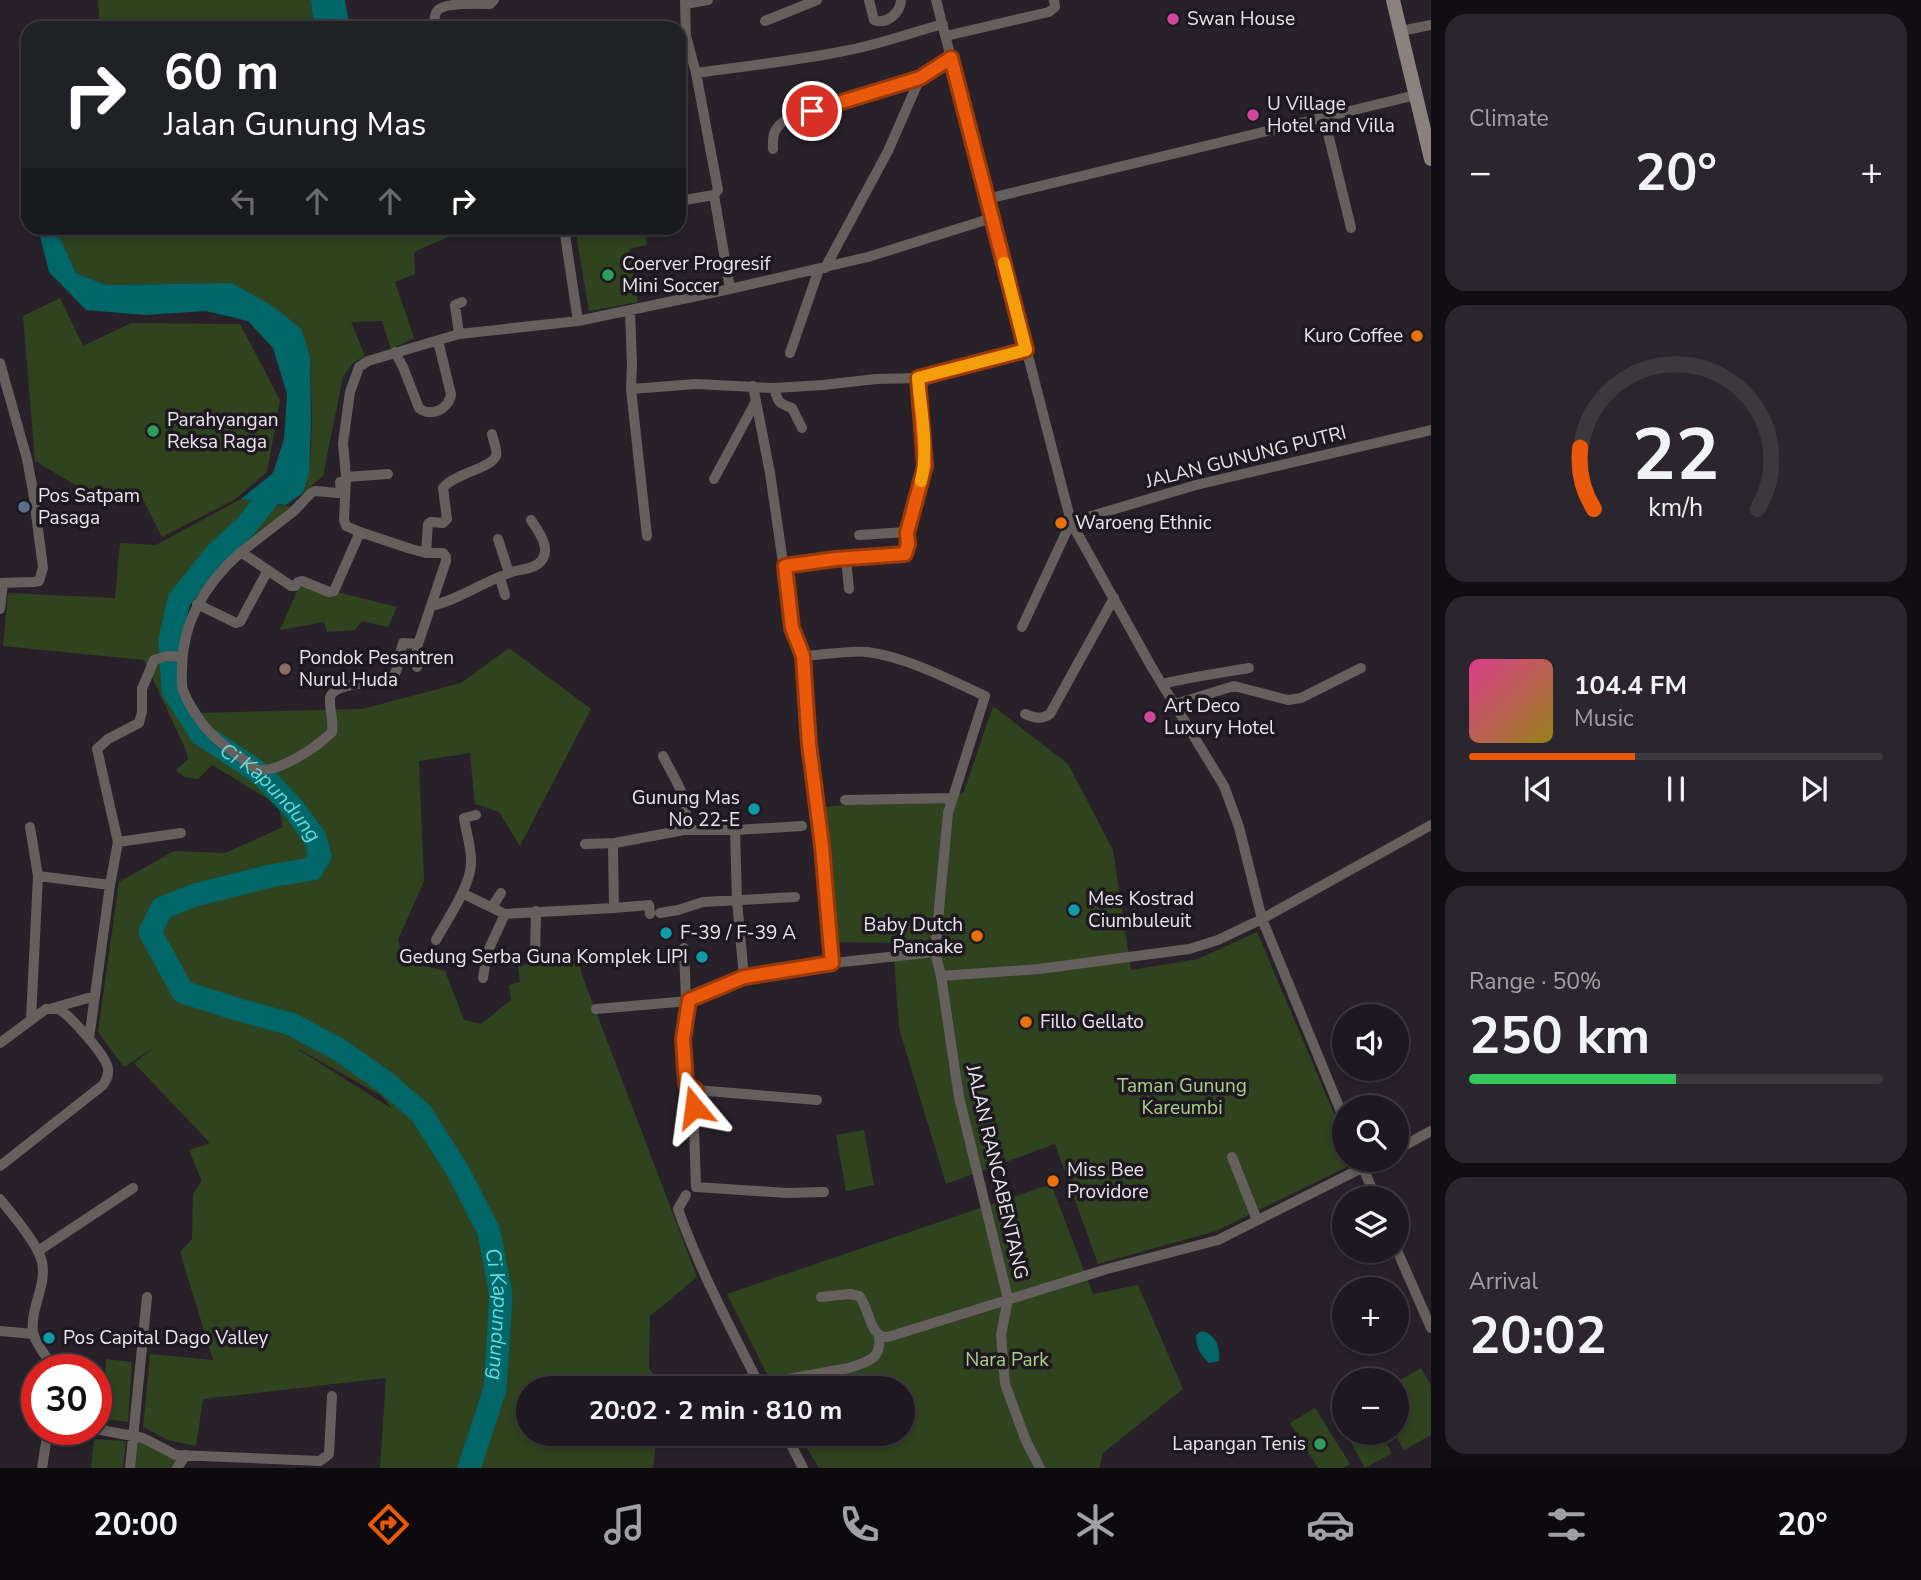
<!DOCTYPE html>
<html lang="en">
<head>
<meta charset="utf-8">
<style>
  body { margin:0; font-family:"Nunito Sans",sans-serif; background:#2b262d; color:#f1f3f6; height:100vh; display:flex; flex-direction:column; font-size:26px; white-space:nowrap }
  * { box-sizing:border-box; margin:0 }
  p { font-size:23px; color:#a1a0a5 }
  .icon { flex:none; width:38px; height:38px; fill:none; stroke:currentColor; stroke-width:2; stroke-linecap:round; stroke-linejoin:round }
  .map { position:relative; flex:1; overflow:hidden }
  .details { display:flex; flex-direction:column; gap:14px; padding:14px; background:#100e12; width:490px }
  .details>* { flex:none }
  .guide { position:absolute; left:21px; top:21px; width:665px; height:214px; border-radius:21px; box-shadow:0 4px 10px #0003,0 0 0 2px #3c383e; background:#202124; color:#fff; overflow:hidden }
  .controls { position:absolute; left:1332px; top:1004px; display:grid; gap:14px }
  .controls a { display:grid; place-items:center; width:77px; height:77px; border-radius:50%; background:#1e1920; box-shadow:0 4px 10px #0003,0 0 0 2px #3c383e; font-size:35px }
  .speed { position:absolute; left:21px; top:1354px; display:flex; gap:14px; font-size:35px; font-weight:700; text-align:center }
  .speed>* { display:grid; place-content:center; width:91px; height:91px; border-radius:50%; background:#1e1920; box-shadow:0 4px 10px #0003,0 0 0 2px #3c383e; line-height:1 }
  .speed .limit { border:10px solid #d22; background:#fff; color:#111 }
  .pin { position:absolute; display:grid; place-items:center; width:60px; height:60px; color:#fff; margin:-30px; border:4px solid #fff; border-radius:50%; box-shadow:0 2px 7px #0007 }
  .me { position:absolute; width:77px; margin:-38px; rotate:344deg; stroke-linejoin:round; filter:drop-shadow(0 0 5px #0008) }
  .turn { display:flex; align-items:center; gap:24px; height:147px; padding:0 28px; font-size:32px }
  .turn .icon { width:91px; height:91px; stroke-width:2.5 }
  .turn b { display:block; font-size:49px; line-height:60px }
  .lanes { display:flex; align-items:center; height:66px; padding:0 28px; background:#0003; justify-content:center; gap:35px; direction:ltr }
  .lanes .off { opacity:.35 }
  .big { font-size:52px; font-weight:700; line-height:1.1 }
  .details .widget { flex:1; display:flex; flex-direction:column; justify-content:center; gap:10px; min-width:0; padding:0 24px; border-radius:21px; background:#2b262d }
  .details .dial { align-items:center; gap:0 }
  .dial svg { height:182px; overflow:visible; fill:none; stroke:#3c383e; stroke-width:7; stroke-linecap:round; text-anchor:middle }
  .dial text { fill:#f1f3f6; stroke:none }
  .song { display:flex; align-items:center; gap:21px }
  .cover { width:84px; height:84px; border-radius:10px; background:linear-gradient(135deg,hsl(330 70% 55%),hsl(50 70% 35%)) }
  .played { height:7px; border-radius:4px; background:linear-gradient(90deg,#ea580c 40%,#3c383e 40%) }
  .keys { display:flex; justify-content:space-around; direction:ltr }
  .heat { display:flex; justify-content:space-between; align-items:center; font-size:38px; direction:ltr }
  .charge { height:10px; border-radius:5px; background:linear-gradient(90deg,#34c759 50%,#3c383e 0) }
  .trip { position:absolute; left:516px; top:1376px; width:399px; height:70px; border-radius:35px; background:#1e1920; box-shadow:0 4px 10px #0003,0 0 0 2px #3c383e; font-weight:700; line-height:70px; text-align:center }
  .tab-bar { display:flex; height:112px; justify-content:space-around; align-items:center; background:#0c0a0d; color:#a1a0a5 }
  .tab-bar .icon { width:49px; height:49px }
  .tab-bar .selected { color:#ea580c }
  .tab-bar b { font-size:32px; color:#f1f3f6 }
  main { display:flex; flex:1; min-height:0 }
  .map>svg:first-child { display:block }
</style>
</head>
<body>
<main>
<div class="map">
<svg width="1431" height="1468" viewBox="0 0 1431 1468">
  <rect width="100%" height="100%" fill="#28212a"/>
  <!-- green -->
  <path fill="#30431f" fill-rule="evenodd" d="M98,0H311L314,28H100Z
    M60,228H468L414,252L415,274L395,282L414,338L391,349L382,321L351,322L365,356L353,363L343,377L323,476L303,493C316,450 311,401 310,356L232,283L106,285L76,273L59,236Z
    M575,228H644L647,245L629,249L638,302L589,311Z
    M60,298L83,346L131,323L240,324L280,400L267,472L234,500L162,537L140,493L125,500L120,491L101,500L35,461L23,316Z
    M241,499L296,507L245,541L195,586L175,628V672L194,713L362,709L461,683L509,648L591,709L520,846L499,812L475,804L470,753L419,761L424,881L398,940L404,961L445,971L464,1020L481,1024L511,1000L509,985L520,982L518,966L578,954L582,975L697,1277L650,1316L649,1369L666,1388H528V1433H657L653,1468H380L386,1378L203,1399L196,1446L168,1440L143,1427L150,1354L213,1360L180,1252L192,1239L193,1194L202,1181L189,1150L210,1143L134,1063L156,1046L124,1067L98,1032L119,882L174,851L225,853L283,827L278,805L212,765L198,779L184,777L176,770L188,759L186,750L144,660L3,646L8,593L115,598L120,543L156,545ZM299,1049L383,1097L391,1108L299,1050Z
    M301,582L318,590L341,593L397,607L388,627L362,621L355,630L327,632L324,622L280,630Z
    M993,706L1068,764L1113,850L1131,970L1198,959L1257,932L1344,1137V1160H1354L1355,1163L1216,1231L1098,1264L1055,1144L946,1184L899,1028L893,943L836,942L824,807L963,794Z
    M864,1130L874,1185L846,1191L836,1135Z
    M1051,1184L1093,1294L1138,1285L1183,1389L1103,1453L1099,1468H819L798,1433H903V1388H774L727,1294Z
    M106,1359L132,1362L128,1422L103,1419Z
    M1421,1368L1431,1386V1435L1404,1450L1394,1433H1396L1397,1382Z
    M1315,1408L1350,1464L1343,1468H1318L1290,1423Z
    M1346,1433H1381L1392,1453L1365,1468Z
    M135,1438L182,1457L174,1468H132Z
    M94,1439L126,1441L123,1468H91Z"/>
  <!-- water -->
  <path fill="#016668" d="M311,0H345L350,28H314Z
    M38,228H60L59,236L76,273L106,285L232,283L274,307L301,329L310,356L311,424L309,473L303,493L286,505L241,499L273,473L284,439L287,394L273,348L248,321L206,311L145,315L86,310L49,272Z
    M1202,1331C1217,1335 1220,1347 1219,1361L1209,1363C1200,1354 1196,1348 1196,1335Z"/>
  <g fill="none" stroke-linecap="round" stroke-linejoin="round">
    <!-- river -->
    <path stroke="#016668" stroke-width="23" id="s1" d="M284,477L246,526L215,555L179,600L170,640L173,690L201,734L261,774L294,809L315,838L320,856L312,869L270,876L195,895L162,908L150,932L183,992L236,1009L291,1024L338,1049L385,1082L421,1113L458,1171L489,1232L501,1295L495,1389L469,1468"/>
    <!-- street -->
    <path stroke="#65605e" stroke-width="10" d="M685,0L686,36L696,73L718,190L714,195L730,289
      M869,0L874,20C887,25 900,13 901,0
      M936,0L1071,522L1151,666L1224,786L1239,827L1262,919L1344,1119
      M685,4L708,0
      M765,21L817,0
      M434,28C434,23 434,15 437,11C444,2 478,4 490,4L494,0
      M1401,31L1431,25
      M946,36L1049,12L1055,7L1054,0
      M696,73C745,66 795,61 844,51C877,45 910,33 943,24
      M1324,117L1351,228
      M773,149C772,133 775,126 789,118L920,78L951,58
      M987,199L1416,95
      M679,201L714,195
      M564,228L578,321
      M825,268L888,151L920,78
      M630,310L632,365L631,389L647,536
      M459,334L455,305L462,302
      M395,352L403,367L419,408C431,418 449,409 451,394L438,341
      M790,353L819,269
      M0,363L27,459L33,491L43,568L39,581L33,582L0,583
      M753,386L770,473L783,563L785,566L789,567L835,559L900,556L907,552V532L925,465L918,378
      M774,388C778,402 778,403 792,408L802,428
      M631,389L696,384L774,388L823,385L876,379L918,378L1026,350
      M346,477L388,474
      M714,479L756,401
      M531,520C538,531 551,547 542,560C536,569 521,569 512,572C484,581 459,600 431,606L446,561V557L443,553H426L411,549L360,532L346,526L344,520L346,477L343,443L350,392L359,367L368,361L459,334L578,321L730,289L868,257L992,218
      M360,532L334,591L329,592L302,581L298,582L295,586H291L241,552C206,583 182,621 182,669C182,676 181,684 183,690C187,701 195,714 202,723C216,742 238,755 256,769C276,775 317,747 332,732C334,720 329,709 330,698C333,683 375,682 387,681C401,673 398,657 403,643L418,644
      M859,535L907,532
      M498,539L509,573
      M241,552L294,511L311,493L315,491L338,493L341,492L340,482
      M426,553L428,524L431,522L443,523L447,519L443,488C453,474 492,468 496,456C498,451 493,440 492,434
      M846,559L849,589
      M785,566L792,628L803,656L809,744L822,846L832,963
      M500,578L505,595
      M197,604L236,623L240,622L268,570
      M0,609L3,583
      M1022,627L1071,522L1196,485L1431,430
      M803,656C821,655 852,650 868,652C909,658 948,679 985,696L948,813L935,952L941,976L959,1097L1008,1299L1001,1335L1005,1384L1026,1441L1040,1468
      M417,667V647L431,606
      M1162,684C1191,677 1220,673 1249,668
      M1175,704L1234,686L1288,700L1301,698L1361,668
      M1025,714C1035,718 1041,720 1050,714L1114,598
      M663,756C676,782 692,801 684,830
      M845,800L952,798
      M30,827L38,876L31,1019
      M118,842L181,833
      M585,844L615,843
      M38,876L110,885
      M462,893L505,914L614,908L613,847L615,843L684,830H735
      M492,907L501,893
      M614,908L649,905L650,914
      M660,913L678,910L703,902L795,897
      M436,940C447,920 471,885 471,863C472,849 466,832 464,818L476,815
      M684,948L686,1001
      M535,958L536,911
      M941,976L1039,969L1189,949L1218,940L1262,919L1431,825
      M744,977L737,901L735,830L802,826
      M483,978L487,953L505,914
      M689,1001L683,1039L686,1084L696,1090L817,1100
      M53,1008L95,996
      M596,1009L689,1001L744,977L824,964L935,952
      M89,1039L110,885L118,842L97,749L108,739L139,723L142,712V689L154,660L167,656L182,657
      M0,1043L46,1009H59C70,1016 107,1056 108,1069C109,1075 106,1080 103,1085L0,1166
      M696,1090L694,1126L696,1187L787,1193L824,1192
      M1396,1150L1431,1131
      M1232,1157L1257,1220
      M1360,1160L1376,1199
      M686,1195L678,1209C700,1271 731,1329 761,1388
      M0,1199C12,1214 38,1244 42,1262C47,1286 30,1308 33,1332C35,1345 49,1358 54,1370
      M1396,1248L1431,1328
      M38,1251L133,1188
      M821,1297L850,1294L859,1296C870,1308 869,1338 888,1337L1107,1269L1218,1240L1378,1160
      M0,1331L33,1334
      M759,1384L849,1368C869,1361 882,1359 879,1336
      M96,1429L143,1438L176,1455L320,1461L329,1454L332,1396
      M785,1433L803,1468
      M42,1468L48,1430
      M130,1468L147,1297
      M177,1468L186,1455"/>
    <!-- secondary -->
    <path stroke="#8b817e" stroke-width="14" d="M1393,0L1431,159"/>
  </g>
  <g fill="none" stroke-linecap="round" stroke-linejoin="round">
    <!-- route casing -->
    <g stroke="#983908" stroke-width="18">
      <path id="route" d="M694,1107L696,1090L686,1084L683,1039L689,1000L744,977L832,963L822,846L809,744L803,656L792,628L785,566L835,559L905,554L908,544L907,533L925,466L918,378L1026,350L951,58L920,78L812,111"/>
    </g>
    <!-- route -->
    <use href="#route" stroke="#ea580c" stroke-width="12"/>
    <!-- slow -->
    <path stroke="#f59e0b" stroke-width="12" d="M921,481C929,449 921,412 918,378L1026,350L1004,263"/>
  </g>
  <!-- markers -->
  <g fill="#d1479c" stroke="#1e1820" stroke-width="2.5">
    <circle cx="1173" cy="19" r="7"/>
    <circle cx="1253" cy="115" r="7"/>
    <circle cx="1150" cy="717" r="7"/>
  </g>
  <g fill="#2e9e5b" stroke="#1e1820" stroke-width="2.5">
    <circle cx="608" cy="275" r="7"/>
    <circle cx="153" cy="431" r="7"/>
    <circle cx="1320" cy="1444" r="7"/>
  </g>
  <g fill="#e8710a" stroke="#1e1820" stroke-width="2.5">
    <circle cx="1417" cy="336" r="7"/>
    <circle cx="1061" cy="523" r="7"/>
    <circle cx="977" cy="936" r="7"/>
    <circle cx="1026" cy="1022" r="7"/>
    <circle cx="1053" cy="1181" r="7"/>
  </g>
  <circle fill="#5c6f8a" stroke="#1e1820" stroke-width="2.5" cx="24" cy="507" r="7"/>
  <circle fill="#8d6e63" stroke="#1e1820" stroke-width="2.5" cx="285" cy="669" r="7"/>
  <g fill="#0f9aa8" stroke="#1e1820" stroke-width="2.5">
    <circle cx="754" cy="809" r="7"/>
    <circle cx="1074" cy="910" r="7"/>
    <circle cx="666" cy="933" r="7"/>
    <circle cx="702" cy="957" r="7"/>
    <circle cx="49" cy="1338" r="7"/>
  </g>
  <g text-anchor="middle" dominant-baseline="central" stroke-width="7" stroke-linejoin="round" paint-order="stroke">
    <!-- poi labels -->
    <g font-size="19" fill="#ebe7ec" stroke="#1e1820" text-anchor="start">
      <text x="1187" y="19">Swan House</text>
      <text x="1267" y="104">U Village<tspan x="1267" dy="22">Hotel and Villa</tspan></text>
      <text x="622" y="264">Coerver Progresif<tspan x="622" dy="22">Mini Soccer</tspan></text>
      <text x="1403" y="336" text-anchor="end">Kuro Coffee</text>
      <text x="167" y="420">Parahyangan<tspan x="167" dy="22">Reksa Raga</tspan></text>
      <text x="38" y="496">Pos Satpam<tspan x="38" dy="22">Pasaga</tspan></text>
      <text x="1075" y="523">Waroeng Ethnic</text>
      <text x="299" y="658">Pondok Pesantren<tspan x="299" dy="22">Nurul Huda</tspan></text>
      <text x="1164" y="706">Art Deco<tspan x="1164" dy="22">Luxury Hotel</tspan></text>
      <text x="740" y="798" text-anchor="end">Gunung Mas<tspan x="740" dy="22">No 22-E</tspan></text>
      <text x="1088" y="899">Mes Kostrad<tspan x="1088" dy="22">Ciumbuleuit</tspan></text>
      <text x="963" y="925" text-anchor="end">Baby Dutch<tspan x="963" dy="22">Pancake</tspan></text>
      <text x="680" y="933">F-39 / F-39 A</text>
      <text x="688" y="957" text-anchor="end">Gedung Serba Guna Komplek LIPI</text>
      <text x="1040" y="1022">Fillo Gellato</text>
      <text x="1067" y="1170">Miss Bee<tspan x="1067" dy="22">Providore</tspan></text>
      <text x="63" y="1338">Pos Capital Dago Valley</text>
      <text x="1306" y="1444" text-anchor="end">Lapangan Tenis</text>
    </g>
    <!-- street labels -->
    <g font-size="19" fill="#ebe7ec" stroke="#1e1820">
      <text transform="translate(1246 457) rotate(-14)">JALAN GUNUNG PUTRI</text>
      <text transform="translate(997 1172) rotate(77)">JALAN RANCABENTANG</text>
    </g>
    <!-- park labels -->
    <g font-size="19" fill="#aad288" stroke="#1e1820">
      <text x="1182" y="1086">Taman Gunung<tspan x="1182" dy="22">Kareumbi</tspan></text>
      <text x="1007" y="1360">Nara Park</text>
    </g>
    <!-- water labels -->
    <g font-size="21" font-style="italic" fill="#61dade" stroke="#1e1820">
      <text stroke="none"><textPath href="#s1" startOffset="397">Ci Kapundung</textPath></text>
      <text stroke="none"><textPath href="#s1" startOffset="1237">Ci Kapundung</textPath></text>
    </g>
  </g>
</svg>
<div class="controls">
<a><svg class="icon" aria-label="sound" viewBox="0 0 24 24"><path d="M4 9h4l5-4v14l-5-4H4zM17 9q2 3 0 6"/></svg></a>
<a><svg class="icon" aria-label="search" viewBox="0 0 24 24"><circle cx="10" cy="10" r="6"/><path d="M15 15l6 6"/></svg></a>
<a><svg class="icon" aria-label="layers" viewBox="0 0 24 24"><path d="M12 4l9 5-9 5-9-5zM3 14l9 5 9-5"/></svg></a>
<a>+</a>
<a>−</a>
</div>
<div class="speed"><div class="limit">30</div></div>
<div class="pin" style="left:812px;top:111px;background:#d93025"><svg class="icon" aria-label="arrive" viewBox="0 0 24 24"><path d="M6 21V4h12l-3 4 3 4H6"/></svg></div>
<svg class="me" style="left:694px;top:1107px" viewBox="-20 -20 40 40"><path d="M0-17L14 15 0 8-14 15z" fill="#ea580c" stroke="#fff" stroke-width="4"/></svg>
<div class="trip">20:02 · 2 min · 810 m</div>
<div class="guide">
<div class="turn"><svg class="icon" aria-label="right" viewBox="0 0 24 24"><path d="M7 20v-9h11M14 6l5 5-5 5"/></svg><div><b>60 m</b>Jalan Gunung Mas</div></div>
<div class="lanes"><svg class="icon off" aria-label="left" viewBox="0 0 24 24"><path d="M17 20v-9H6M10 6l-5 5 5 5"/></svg><svg class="icon off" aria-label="ahead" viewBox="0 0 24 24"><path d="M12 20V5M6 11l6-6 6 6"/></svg><svg class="icon off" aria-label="ahead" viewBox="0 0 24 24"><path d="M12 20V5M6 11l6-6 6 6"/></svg><svg class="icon" aria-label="right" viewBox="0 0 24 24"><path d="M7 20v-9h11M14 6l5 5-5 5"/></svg></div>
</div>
</div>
<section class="details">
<div class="widget"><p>Climate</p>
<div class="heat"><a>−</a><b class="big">20°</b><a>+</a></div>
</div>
<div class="widget dial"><svg viewBox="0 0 100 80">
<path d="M14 69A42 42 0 1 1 86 69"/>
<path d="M14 69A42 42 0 0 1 8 42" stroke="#ea580c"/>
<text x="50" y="56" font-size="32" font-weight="700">22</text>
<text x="50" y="72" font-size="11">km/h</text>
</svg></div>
<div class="widget">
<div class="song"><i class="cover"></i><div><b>104.4 FM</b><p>Music</p></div></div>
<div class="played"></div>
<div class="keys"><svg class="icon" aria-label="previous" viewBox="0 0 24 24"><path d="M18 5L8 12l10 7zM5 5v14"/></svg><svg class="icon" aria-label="pause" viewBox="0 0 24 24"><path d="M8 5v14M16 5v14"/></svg><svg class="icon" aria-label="next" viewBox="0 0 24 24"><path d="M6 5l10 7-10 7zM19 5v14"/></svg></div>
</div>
<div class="widget"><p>Range · 50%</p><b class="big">250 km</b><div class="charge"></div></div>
<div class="widget"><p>Arrival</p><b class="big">20:02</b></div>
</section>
</main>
<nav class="tab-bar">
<b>20:00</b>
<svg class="icon selected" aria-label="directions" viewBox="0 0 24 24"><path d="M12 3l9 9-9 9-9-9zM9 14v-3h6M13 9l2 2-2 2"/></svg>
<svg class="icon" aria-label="music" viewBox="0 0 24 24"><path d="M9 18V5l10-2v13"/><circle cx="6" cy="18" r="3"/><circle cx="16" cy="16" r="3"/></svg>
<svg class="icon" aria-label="phone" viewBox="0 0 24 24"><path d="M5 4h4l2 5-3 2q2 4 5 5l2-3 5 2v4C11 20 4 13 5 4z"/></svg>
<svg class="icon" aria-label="climate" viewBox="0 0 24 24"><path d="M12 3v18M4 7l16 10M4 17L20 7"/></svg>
<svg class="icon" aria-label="car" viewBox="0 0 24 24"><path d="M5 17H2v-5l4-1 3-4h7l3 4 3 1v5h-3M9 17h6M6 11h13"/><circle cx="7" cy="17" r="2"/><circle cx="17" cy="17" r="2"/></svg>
<svg class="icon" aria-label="filters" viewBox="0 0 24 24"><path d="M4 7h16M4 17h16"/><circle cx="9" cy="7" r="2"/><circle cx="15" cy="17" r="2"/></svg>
<b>20°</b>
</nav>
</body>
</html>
